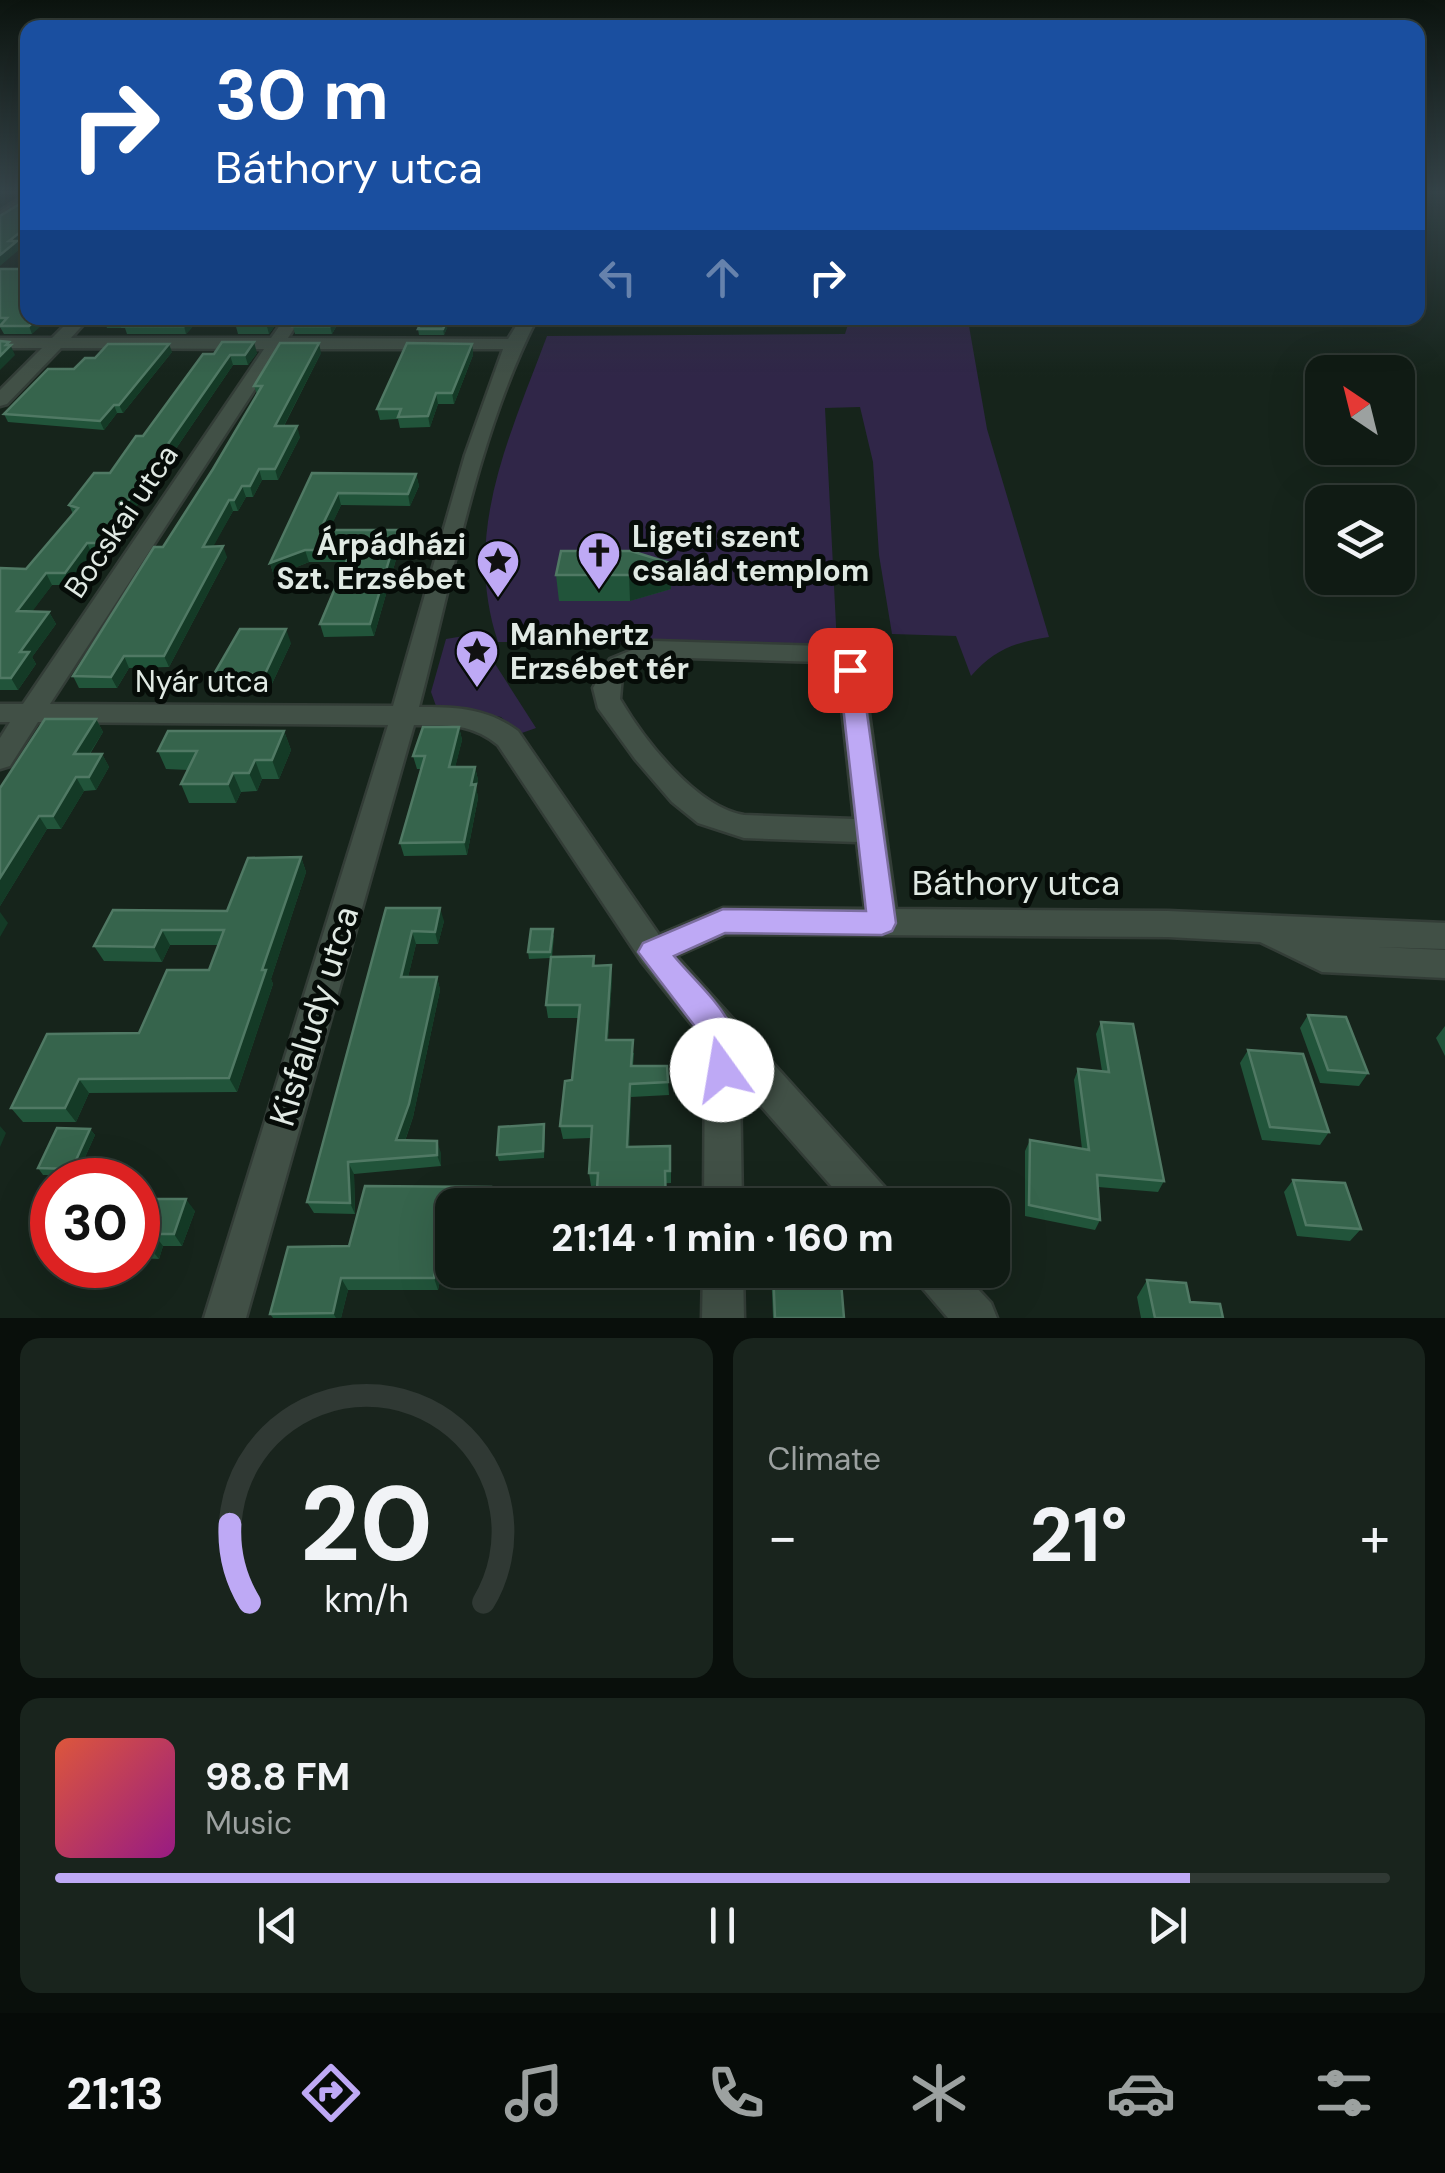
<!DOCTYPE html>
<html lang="en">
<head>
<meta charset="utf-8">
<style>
  body { margin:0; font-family:"DM Sans",sans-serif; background:#19241d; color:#f1f3f6; height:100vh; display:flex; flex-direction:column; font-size:38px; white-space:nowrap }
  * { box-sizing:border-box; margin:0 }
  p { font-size:32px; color:#9ca1a0 }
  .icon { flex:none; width:55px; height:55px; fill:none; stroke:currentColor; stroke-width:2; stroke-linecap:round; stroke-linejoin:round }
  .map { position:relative; height:1318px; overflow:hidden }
  .panel { display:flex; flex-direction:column; gap:20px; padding:20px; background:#090f0b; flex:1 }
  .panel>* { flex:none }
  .hud { position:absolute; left:20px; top:20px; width:1405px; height:305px; border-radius:20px; box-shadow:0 10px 40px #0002,0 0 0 2px #303934; background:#1a4fa0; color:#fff; overflow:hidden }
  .needle { width:65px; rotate:325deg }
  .fabs { position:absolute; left:1305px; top:355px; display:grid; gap:20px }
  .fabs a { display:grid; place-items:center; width:110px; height:110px; border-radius:20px; background:#101b14; box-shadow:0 10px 40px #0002,0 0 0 2px #303934; font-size:50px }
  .speed { position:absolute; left:30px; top:1158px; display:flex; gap:20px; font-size:50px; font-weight:700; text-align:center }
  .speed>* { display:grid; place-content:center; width:130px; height:130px; border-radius:50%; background:#101b14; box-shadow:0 10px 40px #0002,0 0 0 2px #303934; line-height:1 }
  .speed .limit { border:15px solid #d22; background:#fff; color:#111 }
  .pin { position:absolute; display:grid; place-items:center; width:85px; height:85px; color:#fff; margin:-42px; border-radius:20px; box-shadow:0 5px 15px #0006 }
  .me { position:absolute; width:110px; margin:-55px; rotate:347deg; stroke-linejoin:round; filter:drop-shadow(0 0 8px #0008) }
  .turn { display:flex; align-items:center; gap:35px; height:210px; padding:0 30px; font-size:45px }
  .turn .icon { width:130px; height:130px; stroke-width:2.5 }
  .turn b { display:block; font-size:70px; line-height:85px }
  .lanes { display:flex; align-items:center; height:95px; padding:0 30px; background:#0003; justify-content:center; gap:50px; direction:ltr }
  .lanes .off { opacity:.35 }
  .big { font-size:75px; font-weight:800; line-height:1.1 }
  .panel .card { flex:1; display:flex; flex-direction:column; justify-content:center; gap:15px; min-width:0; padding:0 35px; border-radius:20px; background:#19241d }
  .panel .dial { align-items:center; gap:0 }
  .dial svg { height:260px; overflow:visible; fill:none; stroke:#303934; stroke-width:7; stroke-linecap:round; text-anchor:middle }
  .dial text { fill:#f1f3f6; stroke:none }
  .song { display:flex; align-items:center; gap:30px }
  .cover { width:120px; height:120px; border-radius:15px; background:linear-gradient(135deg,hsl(10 70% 55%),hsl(310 70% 35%)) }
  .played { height:10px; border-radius:5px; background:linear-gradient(90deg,#bea9f5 85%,#303934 85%) }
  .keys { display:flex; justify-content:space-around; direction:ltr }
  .heat { display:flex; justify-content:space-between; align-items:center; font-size:55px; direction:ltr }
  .panel .tiles { flex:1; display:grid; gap:20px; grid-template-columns:1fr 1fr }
  .card:last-child { grid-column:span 2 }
  .trip { position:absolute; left:435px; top:1188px; width:575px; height:100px; border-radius:20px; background:#101b14; box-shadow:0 10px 40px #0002,0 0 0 2px #303934; font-weight:800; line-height:100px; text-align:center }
  .tabs { display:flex; height:160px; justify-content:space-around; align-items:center; background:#060b08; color:#9ca1a0 }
  .tabs .icon { width:70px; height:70px }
  .tabs .selected { color:#bea9f5 }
  .tabs b { font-size:45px; color:#f1f3f6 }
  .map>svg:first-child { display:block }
</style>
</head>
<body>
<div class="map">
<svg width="1445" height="1318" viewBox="0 0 1445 1318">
  <rect width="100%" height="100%" fill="#16241b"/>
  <!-- green -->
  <path fill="#302648" d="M850,318H927L928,323L969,326L987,429L1049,637C1015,642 994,650 971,676L956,636L892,634L879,555L873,462L860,407L825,408L837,645L498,642C462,533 509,438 547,336L845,334Z
    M476,634L536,728L519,734L501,717L436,706L431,692L446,639Z"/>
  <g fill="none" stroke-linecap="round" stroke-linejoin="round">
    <!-- minor casing -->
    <g stroke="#333d37" stroke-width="5">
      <path id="minor" d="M28,193V204L0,222V211Z
        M72,318H89L71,338H271L285,318H301L288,338L508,339L521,318H537C477,436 453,577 419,707C457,707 487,708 518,731L659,935L723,908L865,909L857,842L744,838L698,823L672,802L635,759L598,708L593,688L610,659L654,641L824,646L851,655L863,670L896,909L1168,911L1445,923V949L1377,947L1445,950V978L1322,972L1260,942L1168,937L726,934L676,956L888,1191L893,1205H848L740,1082L742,1205H704L705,1041L642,962L498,745C471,723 448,725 414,725L246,1318H204L388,725L38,722L10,766L0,769V738L10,722H0V704H23L264,349L61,348L7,404L0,406V390L42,348H0V338H52ZM281,349H503L465,455L393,706L50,704ZM654,657L821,662L838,672L854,819L744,815C696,807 644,740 620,699L622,676Z
        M703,1270H743L744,1318H702Z
        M913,1270H960L991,1303L997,1318H948L919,1284Z"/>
    </g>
    <!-- minor -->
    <use href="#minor" fill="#415046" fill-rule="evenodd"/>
  </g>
  <!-- wall -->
  <path fill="#21543a" d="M0,269H28L32,334H4L0,327Z
    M202,318H279V320L269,334H238L235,323L239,318Z
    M341,318L332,334H295L293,326Z
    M451,318L444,335H419L418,329Z
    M104,320L196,323L186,334H127L125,328H107Z
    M472,344L473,355L454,404H438L430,427L400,428L398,419L380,420L377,409Z
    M172,352L123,413H117L104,430L8,422L4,414L74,369Z
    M257,353L248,365H233L104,554H92L71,585H52L32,611L49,612L56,624L32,657L36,664L18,690H0V568L26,569L73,514L69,505L110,473L143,436L203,354Z
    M321,353L284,426L300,437L278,480H262L253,497H246L238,511H233L213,546L227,557L169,667L129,668L117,688H79L73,676L163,547L213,469L257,394L254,386Z
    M312,473L416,474L419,486L410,506L341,505L329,530H398L401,542L374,636L324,637L320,624L346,562H309L274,576L270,563Z
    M670,563L671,589L630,601H559L556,575Z
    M291,643L270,688H219L214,674Z
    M96,719L103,732L90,754H102L109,767L96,790L84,791L61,829H47L0,906V788Z
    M459,727L462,740L455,767H475L478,780L476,787L478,798L467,855L404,856L400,843L421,769H417L413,756Z
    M284,731L291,750L279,779H262L257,791L241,792L236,803H189L181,784L188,770L166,769L158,751Z
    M301,857L306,872L271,979L273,984L237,1092L89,1093L76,1122H23L11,1108L139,1033L209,970L218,945H170L162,962L104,961L94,946L227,911Z
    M386,908L444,921L438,944H416L408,977H437L440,990L413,1117L405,1141L441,1153V1166L354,1174L355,1214L314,1213L307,1202Z
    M554,935L552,957L594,956L595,966L612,979L608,1040L634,1053L633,1066H667L669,1095L631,1097L629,1147L671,1158V1183L591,1186L589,1173L591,1138L563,1139L560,1126L572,1080L578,1018H548L546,1005L551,958L529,959L528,952Z
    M1308,1015L1368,1073L1359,1086L1320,1083L1300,1028Z
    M1101,1022L1164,1181L1158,1192L1098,1187L1100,1220L1095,1230L1025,1216V1151L1030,1140L1082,1149L1074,1080L1078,1069L1102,1071L1096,1034Z
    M1445,1026V1056L1436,1038Z
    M1248,1050L1329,1132L1320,1145L1262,1140L1240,1063Z
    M90,1129L95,1135L77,1175H43L38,1168Z
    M545,1130L544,1158L499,1161L497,1155Z
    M1293,1180L1361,1229L1350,1241L1297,1236L1284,1192Z
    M365,1186L491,1187L495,1199L494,1205H452V1270H484L483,1276H441L438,1290H348L341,1318H273L270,1314L288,1247L349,1246Z
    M138,1199L195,1211L182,1246H163L159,1259L138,1258Z
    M669,1270V1285L562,1289L559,1277Z
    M771,1270H840L844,1318H773Z
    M1147,1280L1190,1302L1223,1318H1141L1137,1297Z"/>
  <!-- shaded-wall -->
  <path fill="#143a26" d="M28,226V236L18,244L20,249L0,266V255L9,241Z
    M38,318H50L32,334L29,326Z
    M190,318H194L196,323L186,334L184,326Z
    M270,318H279V320L269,334L266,323Z
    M335,318H341L332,334L330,326Z
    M448,318H451L444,335L443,329Z
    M9,342L15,355L0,370V356Z
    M254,342L257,353L248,365L245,355Z
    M319,343L321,353L278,437L275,426Z
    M169,344L172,352L123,413L119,405Z
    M472,344L473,355L454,404L452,393Z
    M230,355L233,365L104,554L99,543Z
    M436,393L438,404L430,427L428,416Z
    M114,405L117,413L104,430L100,421Z
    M297,426L300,437L278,480L275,469Z
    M259,469L262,480L253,497L250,486Z
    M416,474L419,486L410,506L408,494Z
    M242,486L246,497L238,511L234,500Z
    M338,493L341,505L324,542L320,530Z
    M229,500L233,511L207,558L203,547Z
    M398,530L401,542L374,636L370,624Z
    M87,543L92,554L71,585L65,573Z
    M223,546L227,557L169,667L164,656Z
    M305,550L309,562L274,576L270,563Z
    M670,563L671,589L630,601L629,575Z
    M46,573L52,585L23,624L17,611Z
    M49,612L56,624L32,657L36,664L18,690L11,678L20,652Z
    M286,629L291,643L270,688L265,674Z
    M124,656L129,668L117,688L111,677Z
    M96,719L103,732L81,767L74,754Z
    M459,727L462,740L452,780L449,767Z
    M284,731L291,750L279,779L272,760Z
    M102,754L109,767L96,790L89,777Z
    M255,760L262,779L257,791L249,773Z
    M475,767L478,780L476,787L478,798L467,855L464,842L471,785Z
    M233,773L241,792L236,803L228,784Z
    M76,777L84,791L61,829L53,816Z
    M39,816L47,829L0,906V878Z
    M301,857L306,872L271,979L273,984L237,1092L229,1078L262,970Z
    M440,908L444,921L438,944L435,932Z
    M0,912L8,923L0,937Z
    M162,930L170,945L162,962L154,947Z
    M412,931L416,944L405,990L401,977Z
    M611,965L612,979L607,1053L606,1040Z
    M437,977L440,990L413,1117L401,1152L396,1140Z
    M79,1079L89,1093L76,1122L65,1108Z
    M630,1084L631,1097L629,1159L627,1147Z
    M0,1126L6,1133L0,1147Z
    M90,1129L95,1135L77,1175L72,1169Z
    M437,1141L441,1153V1166L437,1155Z
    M348,1162L354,1174L355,1214L350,1203Z
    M491,1187L495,1199L494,1205H489Z
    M186,1199L195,1211L182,1246L174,1234Z
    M154,1234L163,1246L159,1259L149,1247Z
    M436,1264L441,1276L438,1290L434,1278Z
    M341,1278L348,1290L341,1318H336L333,1313Z"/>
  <!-- building -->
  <path fill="#36644c" stroke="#507964" stroke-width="2.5" d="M28,199V226L9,241H17L0,255V216Z
    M0,269H28V318H38L29,326H0L7,318H0Z
    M106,318H190L184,326H124L130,320H104Z
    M239,318H270L266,323H235Z
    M298,318H335L330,326H293Z
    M423,318H448L443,329H418Z
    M0,341L9,342L6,345H11L0,356Z
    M222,342H254L245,355H230L99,543H87L65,573H46L17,611L49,612L20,652H29L11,678H0V568L26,569L78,508L69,505L94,473H110L136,436H143L203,354H214Z
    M280,343H319L275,426H297L275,469H259L250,486H242L234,500H229L203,547L223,546L164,656H124L111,677L73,676L154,547H163L213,469L262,386H254Z
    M407,343L472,344L452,393H436L428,416L398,417L401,409H377Z
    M108,344H169L119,405H114L100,421L4,414L48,369H74L85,358H95Z
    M312,473L416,474L408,494L338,493L320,530H398L370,624H320L351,550H305L270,563Z
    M561,551H631L670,563L629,575H556Z
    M240,629H286L265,674H214Z
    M45,719H96L74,754H102L89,777H76L53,816H39L0,878V788Z
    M423,727H459L449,767H475L471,785L476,784L464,842L400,843L425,756H413Z
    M168,731H284L272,760H255L249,773H233L228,784H181L197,751H158Z
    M301,857L262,970H266L229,1078L79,1079L65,1108H11L47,1034L139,1033L167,970H209L224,930H162L154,947L94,946L113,910L227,911L248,858Z
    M386,908H440L435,932L412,931L401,977H437L409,1104L396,1140L437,1141V1155L348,1162L350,1203L307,1202Z
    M531,929H553L550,952H528Z
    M594,956L593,966L611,965L606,1040H633L631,1066H667L668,1082L630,1084L627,1147L670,1146V1171H665L666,1205H596L598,1173H589L592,1126H560L565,1081L572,1080L580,1005H546L551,957Z
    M1308,1015L1346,1017L1368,1073L1328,1070Z
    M1101,1022L1133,1024L1164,1181L1097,1175L1100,1220L1029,1205L1030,1140L1089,1150L1078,1069L1109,1072Z
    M1248,1050L1303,1054L1329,1132L1270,1127Z
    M544,1124L543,1151L497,1155L499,1127Z
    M57,1128L90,1129L72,1169L38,1168Z
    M1293,1180L1345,1183L1361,1229L1306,1225Z
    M365,1186L491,1187L489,1205H452V1264H436L434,1278H341L333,1313L270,1314L288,1247L349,1246Z
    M138,1199H186L174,1234H154L149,1247H138Z
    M560,1270H668V1274L559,1277Z
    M773,1270H840L844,1318H775Z
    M1147,1280L1186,1283L1190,1302L1220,1304L1223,1318H1155Z"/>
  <!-- sky -->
  <linearGradient id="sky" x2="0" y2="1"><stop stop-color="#0c140f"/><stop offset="0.51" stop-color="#36454a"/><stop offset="1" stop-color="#36454a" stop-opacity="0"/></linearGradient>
  <rect width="1445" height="377" fill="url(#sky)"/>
  <!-- route -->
  <path fill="#bea9f5" stroke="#7c6e9f" stroke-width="2.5" d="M850,662L861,670L896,923L892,931L882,935L725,933L674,956C703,991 756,1031 734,1081L722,1085L711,1081L706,1070V1041L638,952L643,943L723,909L866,911L839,670Z"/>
  <!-- icons -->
  <defs>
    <g id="church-pin" transform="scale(2.25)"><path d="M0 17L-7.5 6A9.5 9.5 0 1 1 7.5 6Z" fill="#bea9f5" stroke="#060c08"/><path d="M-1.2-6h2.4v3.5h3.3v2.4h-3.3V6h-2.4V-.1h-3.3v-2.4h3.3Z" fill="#111"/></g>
    <g id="sight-pin" transform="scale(2.25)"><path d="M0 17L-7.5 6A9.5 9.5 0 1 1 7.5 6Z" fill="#bea9f5" stroke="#060c08"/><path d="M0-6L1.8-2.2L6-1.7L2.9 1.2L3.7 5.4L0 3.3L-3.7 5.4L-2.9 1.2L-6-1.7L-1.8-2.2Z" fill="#111"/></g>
  </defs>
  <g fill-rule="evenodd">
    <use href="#church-pin" x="599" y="553"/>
    <use href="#sight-pin" x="498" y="561"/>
    <use href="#sight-pin" x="477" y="651"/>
  </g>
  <g text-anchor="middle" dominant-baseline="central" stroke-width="10" stroke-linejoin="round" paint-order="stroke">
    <!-- street labels -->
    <g font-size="30" fill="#e0e9e3" stroke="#060c08">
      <text transform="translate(121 521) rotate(-56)">Bocskai utca</text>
      <text x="202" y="681">Nyár utca</text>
    </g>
    <!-- poi labels -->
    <g font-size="30" font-weight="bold" fill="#e0e9e3" stroke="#060c08" text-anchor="start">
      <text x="632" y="536">Ligeti szent<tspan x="632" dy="34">család templom</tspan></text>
      <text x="466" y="544" text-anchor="end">Árpádházi<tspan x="466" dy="34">Szt. Erzsébet</tspan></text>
      <text x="510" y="634">Manhertz<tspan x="510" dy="34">Erzsébet tér</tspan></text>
    </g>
    <!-- near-street labels -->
    <g font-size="35" fill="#e0e9e3" stroke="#060c08">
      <text x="1016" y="883">Báthory utca</text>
      <text transform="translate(314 1016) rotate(-73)">Kisfaludy utca</text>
    </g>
  </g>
</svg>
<div class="fabs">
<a><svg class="needle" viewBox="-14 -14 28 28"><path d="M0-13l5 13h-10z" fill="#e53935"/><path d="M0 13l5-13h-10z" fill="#9ca1a0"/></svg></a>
<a><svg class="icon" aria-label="layers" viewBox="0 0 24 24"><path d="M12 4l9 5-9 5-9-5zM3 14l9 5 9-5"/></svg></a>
</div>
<div class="speed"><div class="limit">30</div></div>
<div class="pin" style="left:850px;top:670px;background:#d93025"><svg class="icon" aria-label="arrive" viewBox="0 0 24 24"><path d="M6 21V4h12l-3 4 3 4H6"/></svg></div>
<svg class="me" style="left:722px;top:1070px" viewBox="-20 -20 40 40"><circle r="19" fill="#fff"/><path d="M0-13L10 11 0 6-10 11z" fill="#bea9f5"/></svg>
<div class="trip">21:14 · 1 min · 160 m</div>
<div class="hud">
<div class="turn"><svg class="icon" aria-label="right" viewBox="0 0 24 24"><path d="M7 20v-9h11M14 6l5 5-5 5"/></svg><div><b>30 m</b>Báthory utca</div></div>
<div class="lanes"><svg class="icon off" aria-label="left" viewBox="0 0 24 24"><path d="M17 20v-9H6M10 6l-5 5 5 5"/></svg><svg class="icon off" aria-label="ahead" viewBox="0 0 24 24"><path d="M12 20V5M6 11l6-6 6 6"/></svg><svg class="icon" aria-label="right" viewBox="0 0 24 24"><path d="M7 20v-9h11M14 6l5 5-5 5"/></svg></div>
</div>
</div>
<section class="panel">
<div class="tiles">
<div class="card dial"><svg viewBox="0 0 100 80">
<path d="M14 69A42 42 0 1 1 86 69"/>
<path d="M14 69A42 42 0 0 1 8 45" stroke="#bea9f5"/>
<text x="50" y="56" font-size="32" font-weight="700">20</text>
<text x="50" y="72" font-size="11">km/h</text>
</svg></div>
<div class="card"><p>Climate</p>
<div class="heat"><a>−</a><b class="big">21°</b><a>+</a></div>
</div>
<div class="card">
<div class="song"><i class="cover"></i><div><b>98.8 FM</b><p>Music</p></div></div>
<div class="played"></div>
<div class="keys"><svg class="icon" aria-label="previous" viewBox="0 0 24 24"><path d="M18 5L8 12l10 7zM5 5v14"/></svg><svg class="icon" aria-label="pause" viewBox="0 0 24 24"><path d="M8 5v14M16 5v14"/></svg><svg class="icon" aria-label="next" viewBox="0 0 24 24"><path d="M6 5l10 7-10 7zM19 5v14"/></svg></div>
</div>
</div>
</section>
<nav class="tabs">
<b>21:13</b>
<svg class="icon selected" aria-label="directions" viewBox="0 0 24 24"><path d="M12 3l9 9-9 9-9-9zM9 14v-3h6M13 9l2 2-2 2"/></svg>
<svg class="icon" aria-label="music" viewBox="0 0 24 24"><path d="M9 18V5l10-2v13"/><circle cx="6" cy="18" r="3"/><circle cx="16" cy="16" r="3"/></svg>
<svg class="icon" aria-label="phone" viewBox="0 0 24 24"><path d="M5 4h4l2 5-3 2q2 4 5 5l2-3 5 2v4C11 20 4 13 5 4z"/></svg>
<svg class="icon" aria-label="climate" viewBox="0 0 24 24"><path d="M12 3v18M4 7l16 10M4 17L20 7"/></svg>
<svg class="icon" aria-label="car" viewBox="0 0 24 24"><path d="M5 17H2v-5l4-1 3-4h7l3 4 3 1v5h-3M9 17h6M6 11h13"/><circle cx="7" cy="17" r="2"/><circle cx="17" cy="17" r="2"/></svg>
<svg class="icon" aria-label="filters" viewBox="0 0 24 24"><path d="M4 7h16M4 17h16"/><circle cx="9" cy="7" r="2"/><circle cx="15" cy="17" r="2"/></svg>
</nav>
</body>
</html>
